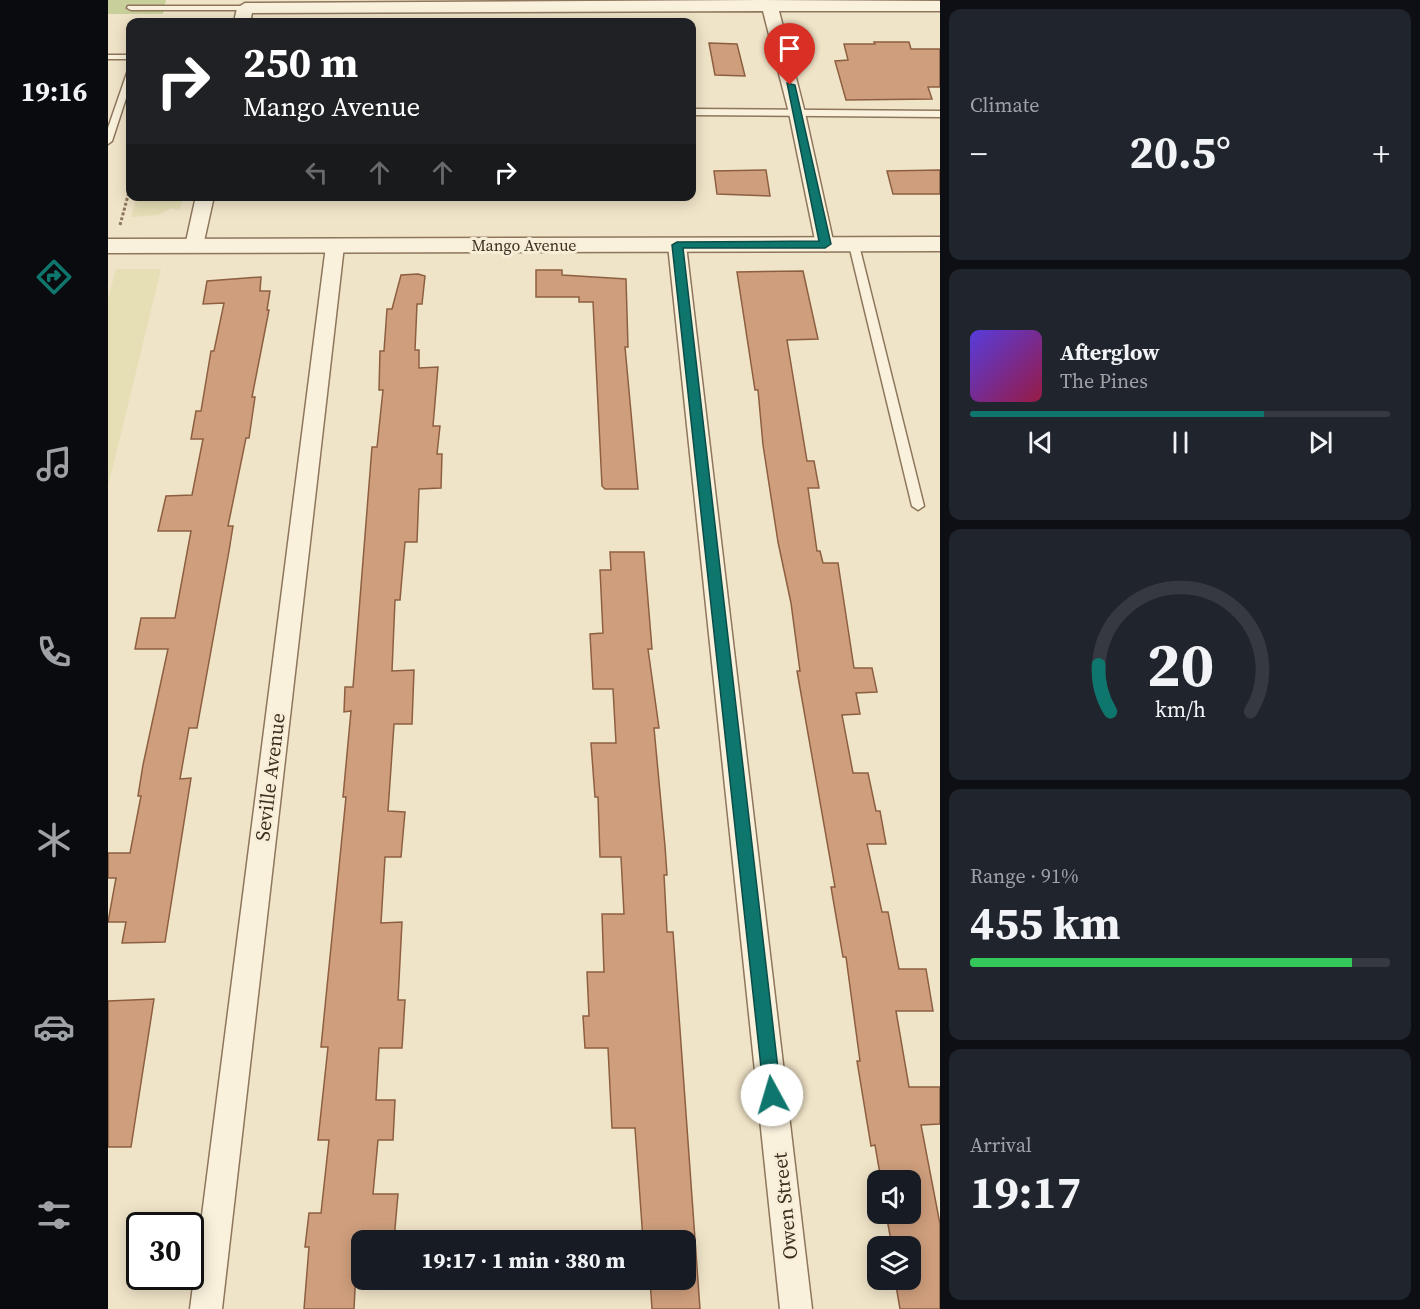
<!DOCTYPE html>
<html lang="en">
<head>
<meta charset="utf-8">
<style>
  body { margin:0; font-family:"Source Serif 4",serif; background:#20242c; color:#f1f3f6; height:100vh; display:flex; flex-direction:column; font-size:22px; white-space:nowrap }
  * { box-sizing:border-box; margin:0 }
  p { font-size:20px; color:#9ea1a6 }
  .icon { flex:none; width:33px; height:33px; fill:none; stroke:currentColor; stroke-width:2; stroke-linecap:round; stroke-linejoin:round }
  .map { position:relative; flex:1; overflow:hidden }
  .panel { display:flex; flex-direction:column; gap:9px; padding:9px; background:#0d0f14; width:480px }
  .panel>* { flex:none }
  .banner { position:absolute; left:18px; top:18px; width:570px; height:183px; border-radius:12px; box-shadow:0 3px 15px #0003; background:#202124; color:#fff; overflow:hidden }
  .tools { position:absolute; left:759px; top:1170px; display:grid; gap:12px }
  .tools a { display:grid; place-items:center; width:54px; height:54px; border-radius:12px; background:#171b24; box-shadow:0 3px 15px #0003; font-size:30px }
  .speed { position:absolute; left:18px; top:1212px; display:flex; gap:12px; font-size:30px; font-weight:700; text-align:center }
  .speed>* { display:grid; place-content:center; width:78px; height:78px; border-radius:50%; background:#171b24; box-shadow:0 3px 15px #0003; line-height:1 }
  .speed .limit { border:3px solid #111; border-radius:9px; background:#fff; color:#111 }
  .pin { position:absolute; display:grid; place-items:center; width:51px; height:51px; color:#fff; margin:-62px -26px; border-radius:50% 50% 50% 0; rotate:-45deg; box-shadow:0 0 6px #0007 }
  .pin .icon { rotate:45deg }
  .me { position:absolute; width:66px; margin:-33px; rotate:354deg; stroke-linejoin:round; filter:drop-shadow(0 0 4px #0008) }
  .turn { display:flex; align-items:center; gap:21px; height:126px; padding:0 18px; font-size:27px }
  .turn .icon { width:78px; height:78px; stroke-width:2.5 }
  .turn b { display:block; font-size:42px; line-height:51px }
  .lanes { display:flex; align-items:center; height:57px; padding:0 18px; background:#0003; justify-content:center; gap:30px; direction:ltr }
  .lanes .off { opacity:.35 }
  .big { font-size:45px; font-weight:700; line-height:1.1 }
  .panel .tile { flex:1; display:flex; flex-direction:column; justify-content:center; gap:9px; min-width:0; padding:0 21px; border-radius:12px; background:#20242c }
  .panel .dial { align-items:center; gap:0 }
  .dial svg { height:156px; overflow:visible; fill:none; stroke:#363941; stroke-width:7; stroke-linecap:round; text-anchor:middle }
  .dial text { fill:#f1f3f6; stroke:none }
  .song { display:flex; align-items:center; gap:18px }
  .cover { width:72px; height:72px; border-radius:9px; background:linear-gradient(135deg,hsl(250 70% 55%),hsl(340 70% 35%)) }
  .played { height:6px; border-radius:3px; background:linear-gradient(90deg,#0f766e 70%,#363941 70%) }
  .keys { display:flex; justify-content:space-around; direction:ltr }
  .heat { display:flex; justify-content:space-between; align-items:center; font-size:33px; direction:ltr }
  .charge { height:9px; border-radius:4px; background:linear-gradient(90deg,#34c759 91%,#363941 0) }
  .trip { position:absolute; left:243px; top:1230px; width:345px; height:60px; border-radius:12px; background:#171b24; box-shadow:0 3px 15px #0003; font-weight:700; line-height:60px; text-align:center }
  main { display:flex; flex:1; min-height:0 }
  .tab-bar { display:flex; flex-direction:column; width:108px; justify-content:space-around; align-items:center; background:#090b0e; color:#9ea1a6 }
  .tab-bar .icon { width:42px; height:42px }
  .tab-bar .on { color:#0f766e }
  .tab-bar b { font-size:27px; color:#f1f3f6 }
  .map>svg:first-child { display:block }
</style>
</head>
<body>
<main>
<nav class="tab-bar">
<b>19:16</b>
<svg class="icon on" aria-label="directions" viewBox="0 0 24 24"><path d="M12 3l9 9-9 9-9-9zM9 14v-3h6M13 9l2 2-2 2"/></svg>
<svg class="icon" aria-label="music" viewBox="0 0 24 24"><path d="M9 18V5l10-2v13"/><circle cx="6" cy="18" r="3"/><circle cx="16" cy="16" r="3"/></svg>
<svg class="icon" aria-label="phone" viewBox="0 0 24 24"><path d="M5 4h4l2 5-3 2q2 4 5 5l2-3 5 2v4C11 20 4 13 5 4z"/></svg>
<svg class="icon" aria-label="climate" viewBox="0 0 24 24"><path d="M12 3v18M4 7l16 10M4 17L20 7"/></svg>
<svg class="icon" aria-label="car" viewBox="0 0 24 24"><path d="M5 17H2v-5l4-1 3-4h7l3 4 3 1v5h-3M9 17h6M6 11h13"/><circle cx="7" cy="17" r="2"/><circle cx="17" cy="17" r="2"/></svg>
<svg class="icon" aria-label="filters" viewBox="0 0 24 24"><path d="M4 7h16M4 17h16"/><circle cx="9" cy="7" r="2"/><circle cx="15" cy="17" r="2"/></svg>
</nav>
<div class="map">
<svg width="832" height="1309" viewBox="0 0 832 1309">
  <rect width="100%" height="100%" fill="#f0e4c8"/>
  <!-- farmland -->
  <path fill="#e6deb5" d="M29,197V196L76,197L71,210L64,208L50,215L23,217Z
    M8,269H53L0,487V299Z"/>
  <!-- green -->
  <path fill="#c9cf9b" d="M0,0H58L55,14H0Z"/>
  <!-- building -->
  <path fill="#cf9f7d" stroke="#8d5f41" stroke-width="1.5" d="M766,42H801L803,49H832V87H820L824,99L738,100L727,61L740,60L736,44H767Z
    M601,43L629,44L637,76L607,75Z
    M658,170L662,196L609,194L606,171Z
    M832,170V194H785L779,171Z
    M428,270H454V275L518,279L520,347H517L530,489H497L494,486L485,302H471V297H428Z
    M695,271L710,339L679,340L699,461H706L711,488H700L709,551H712L715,563H730L746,668H764L769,692L748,693L752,714L734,715L745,773H760L768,811H772L778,844H759L774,912H780L791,969H818L825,1011H788L801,1087H832V1124L813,1125L832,1224V1309H792L787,1280H802V1246H784L778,1214H802V1180H773L767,1145L763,1146L749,1061H752L738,957H735L723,887H727L689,671H692L683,603L670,542L655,445L650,390H647L629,272Z
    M310,274L317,276L314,304H309L307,350H311V368L330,367L325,426H332L329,454H334L333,488L311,489L309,542H297L292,600H287L284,671L306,670L304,724H286L280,811L297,812L293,857H277L273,923L294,922L290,1000H297L294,1048H271L268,1100H287L285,1140H270L265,1194H290L286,1240H254V1249H249L246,1309H196L201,1247H197L201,1213H213L221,1140H210L220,1047H213L238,797H235L243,711L236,712L237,687H245L264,447H269L275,390H271L272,351H276L279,309H284L293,275Z
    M153,277L152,291H162L159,310H161L144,397H147L141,438H138L120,526H125L121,551L89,728H81L72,779L83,778L57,942L14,943L18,922H0L8,878H0V853H22L33,796H30L35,765L60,649H27L33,618H67L83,531H50L58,496L84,495L95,439H83L88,411H93L103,351H106L116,303L95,304L99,281Z
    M502,552H536L544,649H540L551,728H546L557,846L559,875H556L559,932H565L592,1309H544L542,1280H578V1240H535L527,1128H504L500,1048H477L475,1016H481L479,972H496L494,914H516L513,857H492L490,797H487L483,743H508L505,689H485L482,634L495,633L492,570H503Z
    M46,999L23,1147H0V1001Z"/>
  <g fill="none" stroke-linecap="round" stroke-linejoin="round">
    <!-- service casing -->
    <g stroke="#8d765c" stroke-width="3">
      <path id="service" d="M20,6H137L141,8L137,10H23L19,8Z
        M0,55H22V59H0Z
        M19,73H22V86L4,141L0,144V128Z
        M584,109L832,111V117L584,115Z
        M746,242L751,245L816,506L810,510L804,506L741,245Z"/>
    </g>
    <!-- minor casing -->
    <g stroke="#8d765c" stroke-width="3">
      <path id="minor" d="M652,0L832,1V11H671L697,113L726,245L724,249L717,251L708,245L681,113L655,11L144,13L142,22H126L129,8L137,3Z
        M88,196H106L95,246L86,252L77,246Z
        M569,239L578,245L704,1309H672L560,245Z
        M227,240L236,246L114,1309H82L218,246Z"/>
    </g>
    <!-- tertiary casing -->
    <g stroke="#8d765c" stroke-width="3">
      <path id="tertiary" d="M832,237V251L0,253V239Z"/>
    </g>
    <!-- path -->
    <path stroke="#8d765c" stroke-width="3" stroke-dasharray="3 2" stroke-linecap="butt" d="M12,225L22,188"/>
    <!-- service -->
    <use href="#service" fill="#faf1dc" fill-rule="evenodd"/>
    <!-- minor -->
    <use href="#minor" fill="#faf1dc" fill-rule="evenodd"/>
    <!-- tertiary -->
    <use href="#tertiary" fill="#faf1dc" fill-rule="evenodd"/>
  </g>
  <!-- route -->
  <path fill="#0f766e" stroke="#0a4d48" stroke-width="1.5" d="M679,83L687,85L723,244L717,248H575L673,1095L670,1100L664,1103L658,1100L656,1095L564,245L569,242L711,241Z"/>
  <g text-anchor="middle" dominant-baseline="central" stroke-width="6" stroke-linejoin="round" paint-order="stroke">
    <!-- far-street labels -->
    <g font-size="16" fill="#3d2e20" stroke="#f7eed8">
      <text x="416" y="245">Mango Avenue</text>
    </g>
    <!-- street labels -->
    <g font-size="20" fill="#3d2e20" stroke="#f7eed8">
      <text transform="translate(162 777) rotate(-83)">Seville Avenue</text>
      <text transform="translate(677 1206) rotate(-96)">Owen Street</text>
    </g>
  </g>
</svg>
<div class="tools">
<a><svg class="icon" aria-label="sound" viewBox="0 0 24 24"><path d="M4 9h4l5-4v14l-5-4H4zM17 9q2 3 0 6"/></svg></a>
<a><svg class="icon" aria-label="layers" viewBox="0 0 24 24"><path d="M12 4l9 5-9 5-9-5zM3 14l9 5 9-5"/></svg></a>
</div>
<div class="speed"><div class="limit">30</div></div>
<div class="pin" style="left:682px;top:85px;background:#d93025"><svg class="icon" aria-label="arrive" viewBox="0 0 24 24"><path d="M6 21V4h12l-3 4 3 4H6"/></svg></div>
<svg class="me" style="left:664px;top:1095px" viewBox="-20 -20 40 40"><circle r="19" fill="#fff"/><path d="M0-13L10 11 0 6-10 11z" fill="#0f766e"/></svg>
<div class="trip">19:17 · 1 min · 380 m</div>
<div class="banner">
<div class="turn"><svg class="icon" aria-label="right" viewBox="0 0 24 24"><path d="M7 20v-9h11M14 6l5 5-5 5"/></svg><div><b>250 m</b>Mango Avenue</div></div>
<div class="lanes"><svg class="icon off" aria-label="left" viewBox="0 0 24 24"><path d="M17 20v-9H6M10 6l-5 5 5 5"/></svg><svg class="icon off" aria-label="ahead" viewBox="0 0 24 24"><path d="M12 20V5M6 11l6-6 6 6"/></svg><svg class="icon off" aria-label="ahead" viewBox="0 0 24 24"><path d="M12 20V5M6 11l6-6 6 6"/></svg><svg class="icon" aria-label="right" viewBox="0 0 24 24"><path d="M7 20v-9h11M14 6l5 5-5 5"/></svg></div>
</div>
</div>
<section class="panel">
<div class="tile"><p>Climate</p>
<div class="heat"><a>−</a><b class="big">20.5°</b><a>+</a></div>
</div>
<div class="tile">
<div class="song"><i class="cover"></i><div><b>Afterglow</b><p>The Pines</p></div></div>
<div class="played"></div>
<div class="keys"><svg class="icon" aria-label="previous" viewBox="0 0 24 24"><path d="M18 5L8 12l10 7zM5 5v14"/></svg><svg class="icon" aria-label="pause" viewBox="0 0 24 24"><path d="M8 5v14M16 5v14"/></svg><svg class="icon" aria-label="next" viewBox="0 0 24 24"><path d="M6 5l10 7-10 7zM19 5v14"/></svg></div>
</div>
<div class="tile dial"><svg viewBox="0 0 100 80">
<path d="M14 69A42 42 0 1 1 86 69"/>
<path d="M14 69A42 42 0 0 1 8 45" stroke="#0f766e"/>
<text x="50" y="56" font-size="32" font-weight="700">20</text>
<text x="50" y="72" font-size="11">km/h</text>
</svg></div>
<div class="tile"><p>Range · 91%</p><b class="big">455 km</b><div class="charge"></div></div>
<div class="tile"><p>Arrival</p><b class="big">19:17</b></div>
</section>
</main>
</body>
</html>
